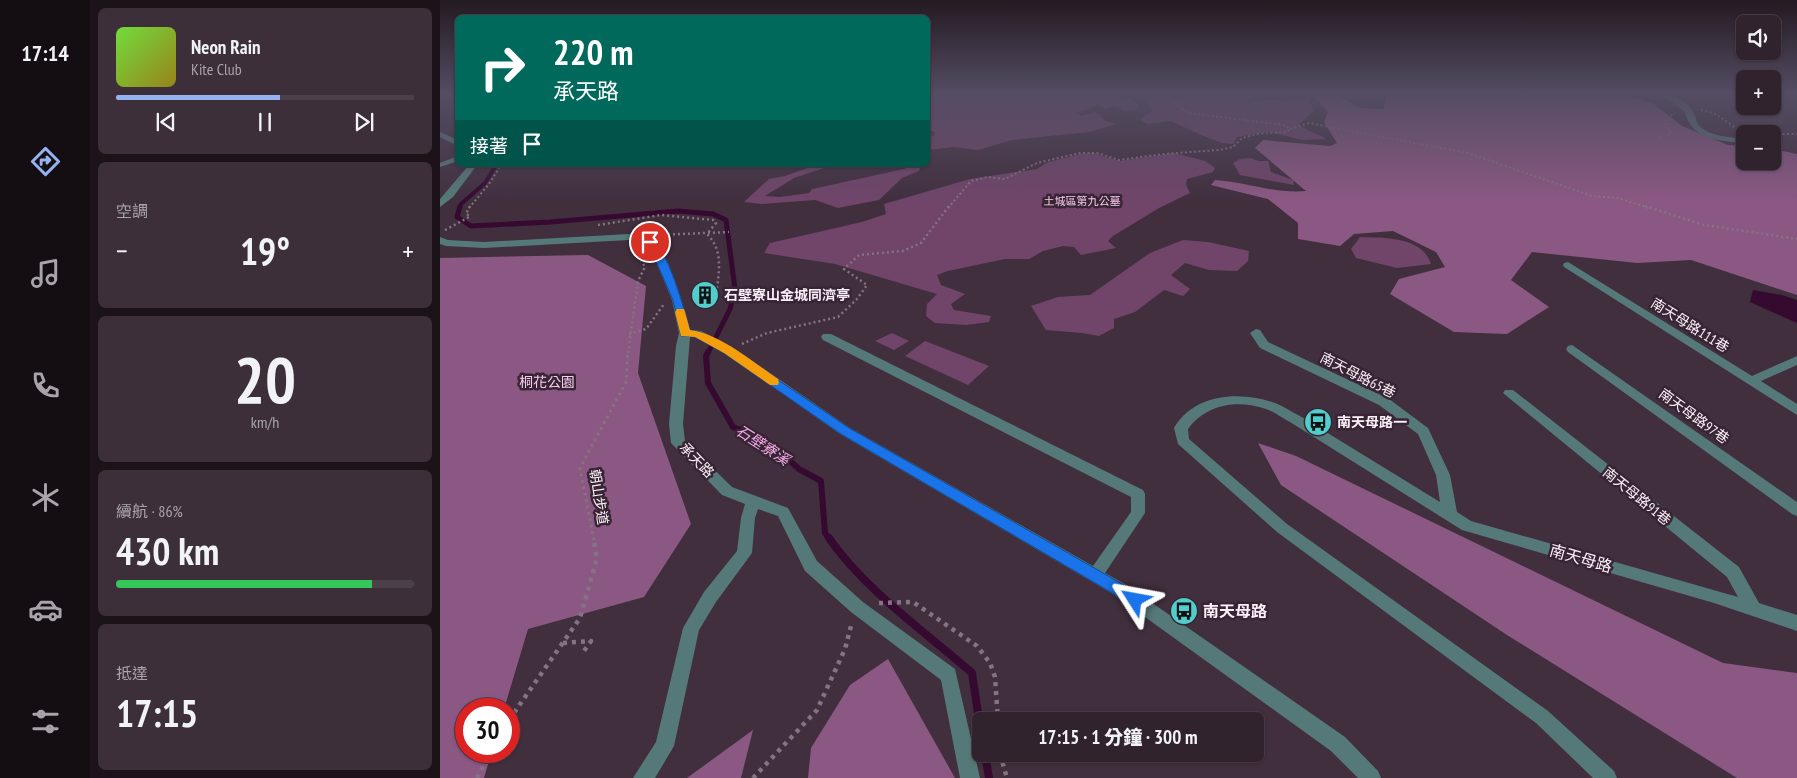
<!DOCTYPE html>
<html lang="zh-TW">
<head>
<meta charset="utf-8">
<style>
  body { margin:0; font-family:"PT Sans Narrow","Noto Sans TC",sans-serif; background:#3d2f3a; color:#f1f3f6; height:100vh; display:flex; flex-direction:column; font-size:19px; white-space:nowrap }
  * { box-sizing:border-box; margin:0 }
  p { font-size:16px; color:#a8a4aa }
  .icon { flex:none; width:28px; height:28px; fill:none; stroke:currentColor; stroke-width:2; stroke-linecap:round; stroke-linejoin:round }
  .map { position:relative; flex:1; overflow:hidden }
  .drawer { display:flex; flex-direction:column; gap:8px; padding:8px; background:#1b1319; width:350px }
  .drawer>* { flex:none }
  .banner { position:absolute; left:15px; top:15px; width:475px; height:152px; border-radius:8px; box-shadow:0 1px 4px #0004,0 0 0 1px #4c404a; background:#00695c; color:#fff; overflow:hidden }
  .tools { position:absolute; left:1296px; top:15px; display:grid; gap:10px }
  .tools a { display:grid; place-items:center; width:45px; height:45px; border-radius:8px; background:#31232e; box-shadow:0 1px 4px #0004,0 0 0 1px #4c404a; font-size:25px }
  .speed { position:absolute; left:15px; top:698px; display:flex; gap:10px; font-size:25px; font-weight:700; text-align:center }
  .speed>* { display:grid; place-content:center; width:65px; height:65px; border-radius:50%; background:#31232e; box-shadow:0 1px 4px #0004,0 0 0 1px #4c404a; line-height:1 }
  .speed .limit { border:8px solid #d22; background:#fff; color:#111 }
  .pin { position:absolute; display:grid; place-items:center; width:42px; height:42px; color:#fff; margin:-21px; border:2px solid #fff; border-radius:50%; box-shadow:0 1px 5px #0007 }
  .me { position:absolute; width:55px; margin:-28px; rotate:304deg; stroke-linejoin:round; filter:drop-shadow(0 0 4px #0008) }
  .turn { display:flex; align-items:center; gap:18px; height:105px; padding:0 15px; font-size:22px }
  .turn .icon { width:65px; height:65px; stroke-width:2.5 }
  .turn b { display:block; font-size:35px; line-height:42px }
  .then { display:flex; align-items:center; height:48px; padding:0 15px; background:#0003; gap:10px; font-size:19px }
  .big { font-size:38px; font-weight:800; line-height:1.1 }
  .drawer .widget { flex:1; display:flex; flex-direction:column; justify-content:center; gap:8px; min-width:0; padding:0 18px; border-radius:8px; background:#3d2f3a }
  .drawer .dial { align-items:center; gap:0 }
  .dial b { font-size:65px; line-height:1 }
  .song { display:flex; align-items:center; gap:15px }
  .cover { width:60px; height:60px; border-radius:8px; background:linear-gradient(135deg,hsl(100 70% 55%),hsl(50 70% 35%)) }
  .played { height:5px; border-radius:2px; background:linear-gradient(90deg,#95b2f1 55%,#4c404a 55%) }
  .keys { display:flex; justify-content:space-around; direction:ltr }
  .heat { display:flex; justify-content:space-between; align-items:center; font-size:28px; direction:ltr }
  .charge { height:8px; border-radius:4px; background:linear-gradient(90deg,#34c759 86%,#4c404a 0) }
  .trip { position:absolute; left:532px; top:712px; width:292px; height:50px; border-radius:8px; background:#31232e; box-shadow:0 1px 4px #0004,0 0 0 1px #4c404a; font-weight:800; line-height:50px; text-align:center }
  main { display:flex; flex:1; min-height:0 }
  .tabs { display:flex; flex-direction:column; width:90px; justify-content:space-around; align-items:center; background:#140e12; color:#a8a4aa }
  .tabs .icon { width:35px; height:35px }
  .tabs .active { color:#95b2f1 }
  .tabs b { font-size:22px; color:#f1f3f6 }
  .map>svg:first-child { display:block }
</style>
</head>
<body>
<main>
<nav class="tabs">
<b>17:14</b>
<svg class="icon active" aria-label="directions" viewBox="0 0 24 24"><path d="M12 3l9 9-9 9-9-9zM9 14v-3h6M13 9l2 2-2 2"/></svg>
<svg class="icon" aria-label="music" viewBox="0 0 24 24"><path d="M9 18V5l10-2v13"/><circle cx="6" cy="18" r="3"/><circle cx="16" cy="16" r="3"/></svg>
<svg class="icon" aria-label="phone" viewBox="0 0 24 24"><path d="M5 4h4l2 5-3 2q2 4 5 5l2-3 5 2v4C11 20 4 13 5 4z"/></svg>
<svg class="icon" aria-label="climate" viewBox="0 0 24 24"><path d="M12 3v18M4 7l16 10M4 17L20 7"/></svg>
<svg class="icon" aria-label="car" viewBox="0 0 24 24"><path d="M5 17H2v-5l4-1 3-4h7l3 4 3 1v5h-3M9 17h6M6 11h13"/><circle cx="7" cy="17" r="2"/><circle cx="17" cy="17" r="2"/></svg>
<svg class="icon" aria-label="filters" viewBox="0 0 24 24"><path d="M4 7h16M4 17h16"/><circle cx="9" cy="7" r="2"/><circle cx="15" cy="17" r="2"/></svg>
</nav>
<section class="drawer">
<div class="widget">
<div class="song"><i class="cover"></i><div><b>Neon Rain</b><p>Kite Club</p></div></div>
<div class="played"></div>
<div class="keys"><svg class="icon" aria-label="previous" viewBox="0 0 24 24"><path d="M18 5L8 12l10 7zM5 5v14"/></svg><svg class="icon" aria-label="pause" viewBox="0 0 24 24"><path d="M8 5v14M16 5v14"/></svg><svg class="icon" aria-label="next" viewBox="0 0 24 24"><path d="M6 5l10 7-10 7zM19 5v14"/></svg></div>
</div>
<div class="widget"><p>空調</p>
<div class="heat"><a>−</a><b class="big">19°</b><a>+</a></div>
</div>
<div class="widget dial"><b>20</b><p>km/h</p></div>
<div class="widget"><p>續航 · 86%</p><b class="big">430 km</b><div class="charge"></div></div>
<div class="widget"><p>抵達</p><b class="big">17:15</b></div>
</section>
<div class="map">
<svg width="1357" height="778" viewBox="0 0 1357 778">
  <rect width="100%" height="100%" fill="#412f3e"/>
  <!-- green -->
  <path fill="#704569" d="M488,93H692L687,97L698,104L697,109L684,111L676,106L665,109L659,105L635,113L642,116L654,112L659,114L665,121L677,124L649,132L572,140L538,150L514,147L488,150V137L494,136L495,132L488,130Z
    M704,93H766L775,95L776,93H816L818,95L809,99L808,103L831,99L846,101L867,94L872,98L870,102L874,110L859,124C865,131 879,134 887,139L863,140L829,132L797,137L793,144L782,143L761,135L731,121L707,124L700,119L712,111L703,96Z
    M653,153L680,161L734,153L765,161L775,168L773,172L747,179L746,185L750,193L719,208L673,236L668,241L676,248L641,255L634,247L623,246L603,251L589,259H565L508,271L497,275L501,285L525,294L511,304L514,310L551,316L549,322L526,325L495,323L486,316L487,304L497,294L395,264L324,253L330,243L422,222L446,214L444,204L530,179L597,169L606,163L639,154Z
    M810,158L819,161H828L831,172L853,180L854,185L800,175L793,163L800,159Z
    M376,165H393L354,178L325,196L340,197L369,193L372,189L464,169L472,165L481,166L479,171L462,178L439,200L398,208L375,200L322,204L304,202L329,179L345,176Z
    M920,237C944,238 982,236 991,264L957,268L916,258L911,249Z
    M743,240L768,242L809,251L808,261L797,271L769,270L745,263L731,275L750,289L743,296L724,290L695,312L674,319V328L659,336L642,333L606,330L591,306L618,297L650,295L710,253Z
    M452,333L469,341L454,350L435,341Z
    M485,341L549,366L528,385L465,356Z"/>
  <!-- forest -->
  <path fill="#8b5883" d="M862,93H893L921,108L943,109L948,93H1179L1214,104L1242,126L1288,145L1305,146V161H1332L1333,149L1357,154V295L1251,260L1197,263L1092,252L1071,280L1109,307L1067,334L1014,332L950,294L959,279L1005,267L996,252L953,231L914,234L900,246L858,239V223L828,199L771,185L775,180C806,182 835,194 866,191L815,148L823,140L890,146L897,143L884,122L888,112L873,95Z
    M148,255L206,286L198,373L251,524L204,597L88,629L64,709H26V751H52L44,778H0V258Z
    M818,443L856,456L1283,663L1357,673V778H1297L1067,635L841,485Z
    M448,659L515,778H368L371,748L410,685Z
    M313,730L301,778H247Z"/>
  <!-- water -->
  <path fill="#360931" d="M1313,290L1342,295L1357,300V323L1310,302Z"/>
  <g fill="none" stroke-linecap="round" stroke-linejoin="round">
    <!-- stream-far3 -->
    <path stroke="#360931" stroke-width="4" d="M20,208L21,204L45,183L56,165"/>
    <!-- stream-far2 -->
    <path stroke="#360931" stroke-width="5" d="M20,206L17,217L31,226L110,222L238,211L273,214L286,220L295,289L290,309L268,353"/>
    <!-- stream-far1 -->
    <path stroke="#360931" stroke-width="6" d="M268,352L266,356L268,383L293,427L313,435L340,452L359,469L381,481L385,533L390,540"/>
    <!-- stream -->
    <path stroke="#360931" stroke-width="8" d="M389,538C424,589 485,632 532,673L541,733
      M545,754L549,778"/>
    <!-- path-far3 -->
    <path stroke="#847481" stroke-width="2" stroke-dasharray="2 2.5" stroke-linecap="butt" d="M1261,110L1276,114L1297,129
      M850,129L869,123L1028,153L1152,196L1178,198L1209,208
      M1329,134H1357
      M1219,138L1231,134L1224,120L1235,113
      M29,208L49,184L61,165
      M508,208L531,181L548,177L565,179L597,163L640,153H657L679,160L723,154L779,150L793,147L802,138L818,134L846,132L850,129L844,125L748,113L722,93"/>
    <!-- path-far2 -->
    <path stroke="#847481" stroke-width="2.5" stroke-dasharray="2 3" stroke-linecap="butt" d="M30,206L26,214L31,216
      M1205,206L1264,225L1357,239
      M158,225L221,215L273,220L276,223L267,234C285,252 278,274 276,297
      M5,230L31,216
      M218,235L289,232
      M254,294L276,288
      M189,334L206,329L224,304
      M302,344L327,333L398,317L417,299L427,285L404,269L419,255L463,251L481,243L509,206
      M188,353L198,281L205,267L198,254L203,253"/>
    <!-- path-far1 -->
    <path stroke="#847481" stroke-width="3" stroke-dasharray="2.5 4" stroke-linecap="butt" d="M154,540L140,468L186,382L188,352"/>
    <!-- path -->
    <path stroke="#847481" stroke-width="4.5" stroke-dasharray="4 5" stroke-linecap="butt" d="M439,603L473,602L537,646L550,663L555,677L558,721
      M123,643L151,641L144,651
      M69,720L140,618L157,558L153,538
      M560,754L567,778
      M37,778L51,751
      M313,778L377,710L405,649L412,622"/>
    <!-- service -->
    <path fill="#557978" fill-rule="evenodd" d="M18,156V161L0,167V163Z"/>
    <!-- minor -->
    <path fill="#557978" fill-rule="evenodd" d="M1214,93C1227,93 1244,98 1252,110C1257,117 1255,124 1263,129C1275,137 1291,137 1305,139V143C1281,141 1251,140 1245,112L1232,102Z
      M0,132L18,140V146L0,137Z
      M29,165H37L13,197L0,207V199Z
      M189,234C196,236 205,236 212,240C227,246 246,313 250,330L261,331L292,347L410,428L653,566L691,512V497L383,340L381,337L383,334H391L703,490L705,494V513L665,573L685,584L905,737L938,771L941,778H918L891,751L673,594L400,434L284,353L255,337H250L243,424L245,441L292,487L348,508L377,561L423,602L515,669L540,778H520L501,680L411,612L365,571L338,516L318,509L315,518L312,553L276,602L259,630L234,746L215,778H193L216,742L243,628L264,592L297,551L301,518L305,504L282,495L231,443L229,424L236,346L239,333L232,300L211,250L207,244L189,240L44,248L6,246L0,244V237L8,240L44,242Z
      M1128,262L1312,376L1357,356V365L1321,381L1357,404V415L1124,267L1123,265L1124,263Z
      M816,329L820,330L828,342L949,399L988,428L1010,475L1017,512L1031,521L1298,597L1287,577L1063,393L1065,390H1073L1299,567L1319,603L1357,615V631L1274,603L1022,530L850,422C842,418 835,412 826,409C798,399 766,404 748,429L749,439L847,524L1108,711L1174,771L1177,778H1153L1096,723L837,532L738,444L734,428C754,394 798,391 832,402C842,405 850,411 860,416L1000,502L996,475L978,434L939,405L820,348L810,333Z
      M1132,345L1357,502V516L1352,514L1128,352L1126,349L1128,346Z"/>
  </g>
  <!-- sky -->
  <linearGradient id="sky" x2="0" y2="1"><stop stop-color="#241a22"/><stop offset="0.46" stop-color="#544d63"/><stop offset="1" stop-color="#544d63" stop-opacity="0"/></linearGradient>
  <rect width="1357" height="202" fill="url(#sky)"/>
  <!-- route -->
  <path fill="#1a73e8" stroke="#114b97" d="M210,239C227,245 245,313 250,330L260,332L291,348L409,428L684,585L700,596L702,600L700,605L695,607L674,594L401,434L284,353L255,337L241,336L233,300L211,250L206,242Z"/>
  <!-- slow -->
  <path fill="#f59e0b" d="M237,309H244L245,312L250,330C279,333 314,363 338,379L339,382L338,385H330L284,353L255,337L241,336L235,312Z"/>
  <!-- icons -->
  <defs>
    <g id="building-disc" transform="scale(1.4375)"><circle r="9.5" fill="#52cdcd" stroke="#372534"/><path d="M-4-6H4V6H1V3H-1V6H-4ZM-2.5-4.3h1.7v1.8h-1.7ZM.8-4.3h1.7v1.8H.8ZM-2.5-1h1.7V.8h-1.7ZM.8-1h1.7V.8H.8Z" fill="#111"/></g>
    <g id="bus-disc" transform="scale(1.4375)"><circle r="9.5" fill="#52cdcd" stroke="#372534"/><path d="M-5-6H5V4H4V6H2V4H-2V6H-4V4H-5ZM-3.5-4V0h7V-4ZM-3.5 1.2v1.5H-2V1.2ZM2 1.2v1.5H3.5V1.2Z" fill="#111"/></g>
  </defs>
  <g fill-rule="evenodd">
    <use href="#building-disc" x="265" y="295"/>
    <use href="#bus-disc" x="878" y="422"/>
    <use href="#bus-disc" x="744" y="611"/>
  </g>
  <g text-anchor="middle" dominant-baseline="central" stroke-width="5" stroke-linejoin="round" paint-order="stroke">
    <!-- far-park labels -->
    <g font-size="11" fill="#f8caf0" stroke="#372534">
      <text x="642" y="201">土城區第九公墓</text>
    </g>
    <!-- poi labels -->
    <g font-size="14" font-weight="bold" fill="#fdf0fa" stroke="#372534" text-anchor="start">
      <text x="284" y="295">石壁寮山金城同濟亭</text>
      <text x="897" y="422">南天母路一</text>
    </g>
    <!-- street labels -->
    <g font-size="14" fill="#fdf0fa" stroke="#372534">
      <text transform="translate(1250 325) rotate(32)">南天母路111巷</text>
      <text transform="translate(918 375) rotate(27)">南天母路65巷</text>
      <text transform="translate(1254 416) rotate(36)">南天母路97巷</text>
      <text transform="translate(257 460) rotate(46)">承天路</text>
      <text transform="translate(1197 496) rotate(39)">南天母路91巷</text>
      <text transform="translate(159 497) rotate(81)">朝山步道</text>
    </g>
    <!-- park labels -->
    <g font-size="14" fill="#f8caf0" stroke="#372534">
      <text x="107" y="382">桐花公園</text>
    </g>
    <!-- water labels -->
    <g font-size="15" font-style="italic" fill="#f6aae9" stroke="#372534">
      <text transform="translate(323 445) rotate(33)">石壁寮溪</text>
    </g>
    <!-- near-street labels -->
    <g font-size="16" fill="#fdf0fa" stroke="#372534">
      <text transform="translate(1141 558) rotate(16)">南天母路</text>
    </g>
    <!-- near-poi labels -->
    <g font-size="16" font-weight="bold" fill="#fdf0fa" stroke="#372534" text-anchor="start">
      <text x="763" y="611">南天母路</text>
    </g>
  </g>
</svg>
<div class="tools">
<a><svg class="icon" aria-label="sound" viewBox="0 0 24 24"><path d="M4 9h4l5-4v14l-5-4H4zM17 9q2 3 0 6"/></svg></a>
<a>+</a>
<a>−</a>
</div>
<div class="speed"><div class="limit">30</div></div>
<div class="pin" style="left:210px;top:242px;background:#d93025"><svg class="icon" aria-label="arrive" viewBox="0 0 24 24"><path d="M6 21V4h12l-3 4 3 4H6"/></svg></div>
<svg class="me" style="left:695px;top:600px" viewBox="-20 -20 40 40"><path d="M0-17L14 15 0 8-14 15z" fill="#1a73e8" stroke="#fff" stroke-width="4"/></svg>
<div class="trip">17:15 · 1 分鐘 · 300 m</div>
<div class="banner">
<div class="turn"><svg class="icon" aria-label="right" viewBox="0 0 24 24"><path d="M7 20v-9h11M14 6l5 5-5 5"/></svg><div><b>220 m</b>承天路</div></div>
<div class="then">接著<svg class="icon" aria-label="arrive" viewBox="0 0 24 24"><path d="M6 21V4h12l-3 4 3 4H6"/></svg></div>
</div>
</div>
</main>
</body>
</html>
